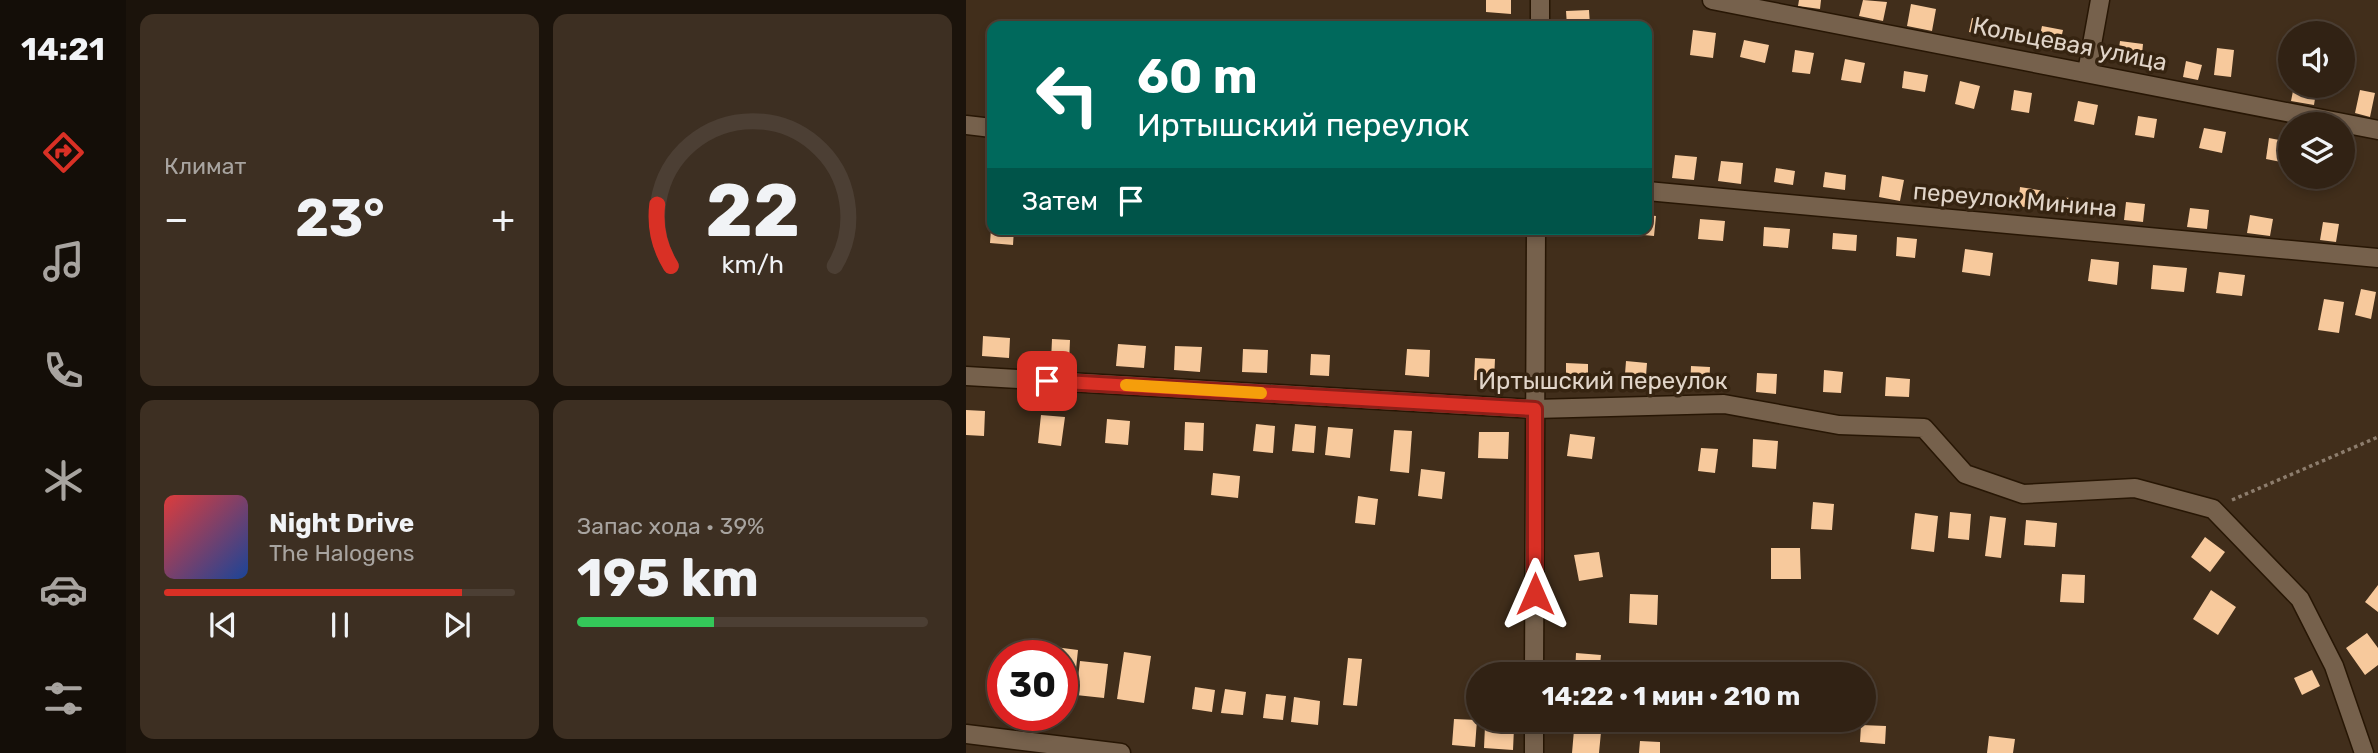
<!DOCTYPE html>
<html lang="ru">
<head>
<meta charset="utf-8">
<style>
  body { margin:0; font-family:Rubik,sans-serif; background:#3d2f22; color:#f1f3f6; height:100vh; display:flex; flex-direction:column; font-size:26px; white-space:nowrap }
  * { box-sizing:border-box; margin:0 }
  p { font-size:23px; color:#a8a4a0 }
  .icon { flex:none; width:38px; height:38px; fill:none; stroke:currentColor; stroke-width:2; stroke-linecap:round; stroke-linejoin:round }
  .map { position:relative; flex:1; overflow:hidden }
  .panel { display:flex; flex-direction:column; gap:14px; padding:14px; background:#1b130b; width:840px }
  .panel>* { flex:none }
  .hud { position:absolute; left:21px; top:21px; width:665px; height:214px; border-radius:14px; box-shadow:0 4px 10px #0003,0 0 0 2px #4c3f34; background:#00695c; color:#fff; overflow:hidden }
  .fabs { position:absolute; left:1312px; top:21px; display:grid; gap:14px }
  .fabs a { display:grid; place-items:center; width:77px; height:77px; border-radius:50%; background:#312214; box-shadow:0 4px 10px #0003,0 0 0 2px #4c3f34; font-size:35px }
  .speed { position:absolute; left:21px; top:640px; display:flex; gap:14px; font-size:35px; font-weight:700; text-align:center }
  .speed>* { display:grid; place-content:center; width:91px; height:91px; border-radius:50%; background:#312214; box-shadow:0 4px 10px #0003,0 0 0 2px #4c3f34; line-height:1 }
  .speed .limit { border:10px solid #d22; background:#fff; color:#111 }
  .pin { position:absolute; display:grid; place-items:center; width:60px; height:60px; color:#fff; margin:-30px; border-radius:14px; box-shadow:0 4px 10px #0006 }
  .me { position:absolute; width:77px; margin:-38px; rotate:0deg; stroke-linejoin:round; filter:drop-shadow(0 0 5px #0008) }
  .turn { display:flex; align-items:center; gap:24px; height:147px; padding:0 35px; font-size:32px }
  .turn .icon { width:91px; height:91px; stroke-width:2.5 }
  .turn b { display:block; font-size:49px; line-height:60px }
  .then { display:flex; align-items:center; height:66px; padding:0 35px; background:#0003; gap:14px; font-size:26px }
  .big { font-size:52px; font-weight:700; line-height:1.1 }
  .panel .tile { flex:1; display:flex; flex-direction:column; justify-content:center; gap:10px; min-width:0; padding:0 24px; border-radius:14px; background:#3d2f22 }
  .panel .dial { align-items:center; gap:0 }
  .dial svg { height:182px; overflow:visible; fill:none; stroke:#4c3f34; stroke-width:7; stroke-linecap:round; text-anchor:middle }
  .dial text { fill:#f1f3f6; stroke:none }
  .song { display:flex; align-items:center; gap:21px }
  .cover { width:84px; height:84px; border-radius:10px; background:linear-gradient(135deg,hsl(0 70% 55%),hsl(220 70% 35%)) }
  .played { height:7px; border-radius:4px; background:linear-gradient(90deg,#d93025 85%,#4c3f34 85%) }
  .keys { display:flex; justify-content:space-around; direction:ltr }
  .heat { display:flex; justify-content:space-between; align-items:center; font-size:38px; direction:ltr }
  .charge { height:10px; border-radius:5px; background:linear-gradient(90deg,#34c759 39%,#4c3f34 0) }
  .panel .tiles { flex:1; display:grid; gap:14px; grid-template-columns:repeat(2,1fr) }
  .trip { position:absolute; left:500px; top:662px; width:410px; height:70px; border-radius:35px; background:#312214; box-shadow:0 4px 10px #0003,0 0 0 2px #4c3f34; font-weight:700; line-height:70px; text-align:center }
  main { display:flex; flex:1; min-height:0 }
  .tabs { display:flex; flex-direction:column; width:126px; justify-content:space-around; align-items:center; background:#140e08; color:#a8a4a0 }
  .tabs .icon { width:49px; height:49px }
  .tabs .selected { color:#d93025 }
  .tabs b { font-size:32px; color:#f1f3f6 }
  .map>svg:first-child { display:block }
</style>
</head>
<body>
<main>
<nav class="tabs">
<b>14:21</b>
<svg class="icon selected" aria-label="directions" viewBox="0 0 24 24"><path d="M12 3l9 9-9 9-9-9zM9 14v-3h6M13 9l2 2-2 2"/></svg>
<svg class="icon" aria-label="music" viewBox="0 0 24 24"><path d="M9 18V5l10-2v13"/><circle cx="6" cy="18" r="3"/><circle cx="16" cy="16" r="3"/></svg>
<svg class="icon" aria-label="phone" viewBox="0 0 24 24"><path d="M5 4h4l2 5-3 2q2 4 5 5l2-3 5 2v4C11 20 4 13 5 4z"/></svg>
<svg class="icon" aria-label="climate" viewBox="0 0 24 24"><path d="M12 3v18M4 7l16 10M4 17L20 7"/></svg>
<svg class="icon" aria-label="car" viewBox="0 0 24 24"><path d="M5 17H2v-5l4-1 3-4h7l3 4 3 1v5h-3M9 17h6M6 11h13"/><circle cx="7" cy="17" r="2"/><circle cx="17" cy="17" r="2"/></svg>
<svg class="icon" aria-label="filters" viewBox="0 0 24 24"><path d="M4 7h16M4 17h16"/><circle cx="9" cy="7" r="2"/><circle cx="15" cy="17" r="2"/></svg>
</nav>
<section class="panel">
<div class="tiles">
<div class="tile"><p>Климат</p>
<div class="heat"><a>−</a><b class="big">23°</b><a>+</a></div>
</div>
<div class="tile dial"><svg viewBox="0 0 100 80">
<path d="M14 69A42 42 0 1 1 86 69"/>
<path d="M14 69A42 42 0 0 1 8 42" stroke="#d93025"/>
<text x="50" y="56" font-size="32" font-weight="700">22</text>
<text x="50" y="72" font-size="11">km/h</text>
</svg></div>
<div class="tile">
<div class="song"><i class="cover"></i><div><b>Night Drive</b><p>The Halogens</p></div></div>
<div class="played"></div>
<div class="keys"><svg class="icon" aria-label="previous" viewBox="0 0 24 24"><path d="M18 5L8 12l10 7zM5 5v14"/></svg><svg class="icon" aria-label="pause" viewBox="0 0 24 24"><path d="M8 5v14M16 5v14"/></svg><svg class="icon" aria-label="next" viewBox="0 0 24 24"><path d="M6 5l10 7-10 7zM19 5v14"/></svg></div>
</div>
<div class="tile"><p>Запас хода · 39%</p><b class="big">195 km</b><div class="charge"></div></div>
</div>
</section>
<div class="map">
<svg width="1412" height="753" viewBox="0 0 1412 753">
  <rect width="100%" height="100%" fill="#412e1b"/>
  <!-- building -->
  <path fill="#f7c99c" d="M520,0H545V14L520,12Z
    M833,0H855L854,9L832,6Z
    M897,0L921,2L917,21L893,16Z
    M945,4L970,9L966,31L941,26Z
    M623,10L624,26H601L600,11Z
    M1006,18L1031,24L1028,38L1003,32Z
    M1076,26L1097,30L1092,52L1071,48Z
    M727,30L750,33L747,58L724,55Z
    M778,40L803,45L799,63L774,57Z
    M1154,41L1177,44L1175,65L1151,62Z
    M1251,48L1268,50L1265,77L1248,75Z
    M829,50L848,53L844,74L826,72Z
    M879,59L899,63L895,83L875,80Z
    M1220,61L1236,65L1232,80L1217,77Z
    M938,71L962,75L959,92L936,88Z
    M994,81L1014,86L1008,109L989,104Z
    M1328,86H1351L1348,105L1325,101Z
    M1048,90L1066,93L1063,113L1045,110Z
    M1394,90L1409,93L1404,117L1389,113Z
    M1112,101L1132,105L1128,125L1108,121Z
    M1172,116L1191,119L1188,138L1169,135Z
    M1238,128L1260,132L1256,153L1233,148Z
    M1303,138L1323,142L1320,163L1300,159Z
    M709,155L731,157L728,180L706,178Z
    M755,161L777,163L775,184L752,181Z
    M810,168L829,171L827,185L808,182Z
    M859,172L880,175L879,190L857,187Z
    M916,176L938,180L934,201L913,197Z
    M1054,187L1079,191L1077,210L1052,206Z
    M1095,197L1112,199L1110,215L1093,212Z
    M1160,202L1179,204L1177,222L1158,220Z
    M1224,208L1243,210L1241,229L1221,227Z
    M681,215L690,216L688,236L667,234L668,229H681Z
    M1284,215L1307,219L1304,236L1281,233Z
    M734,219L759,221L757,241L732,239Z
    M1357,222L1373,224L1370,242L1354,240Z
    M798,227L824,229L822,248L797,246Z
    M25,229H48L47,245L24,243Z
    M867,233L891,235L890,251L866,249Z
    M931,237L951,239L949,258L930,256Z
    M999,249L1027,253L1024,276L996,272Z
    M1125,259L1153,262L1151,285L1122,281Z
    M1187,265L1221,268L1218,292L1185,289Z
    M1253,272L1279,275L1276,296L1250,293Z
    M1395,289L1410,292L1405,319L1389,315Z
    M1358,299L1378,302L1373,333L1352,330Z
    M17,336L44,338L43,358L16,356Z
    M86,339L104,340L103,362L85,361Z
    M152,344L180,346L178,368L150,366Z
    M209,346L236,347L234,372L208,370Z
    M277,349L302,350L301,373L276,372Z
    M441,349L464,350L463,377L439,375Z
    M345,354L364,355L363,376L344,375Z
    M509,358L529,359L528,381L508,380Z
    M660,361L681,363L679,389L658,387Z
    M600,363L622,364V387L600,386Z
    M725,366L744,367L743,390H724Z
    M858,370L877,372L875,393L857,392Z
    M791,373L811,374L810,394L790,392Z
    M920,377L944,379L943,397L919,396Z
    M0,410L19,411L18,436L0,435Z
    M75,415L99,417L95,446L72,443Z
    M141,419L164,421L162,445L139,443Z
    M219,422L238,423L237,451L218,450Z
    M290,424L309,426L307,453L287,451Z
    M329,424L350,426L348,453L326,451Z
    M362,427L387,429L384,458L359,455Z
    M428,430L446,431L443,473L424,471Z
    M513,432H543L542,459L512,458Z
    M604,434L629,437L626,459L601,456Z
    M787,439L812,441L810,469L786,467Z
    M735,448L752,449L749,473L732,471Z
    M455,469L479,472L476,499L452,496Z
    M247,473L274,476L272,498L245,495Z
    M392,496L412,499L409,525L389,523Z
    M847,502L868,504L866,530L845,529Z
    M984,512L1005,514L1003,540L982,538Z
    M949,513L972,516L968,552L945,549Z
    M1024,516L1040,518L1035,558L1019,556Z
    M1060,520L1091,523L1089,547L1058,545Z
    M1239,537L1259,552L1244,572L1225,557Z
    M805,548H834L835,579H805Z
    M633,552L637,577L613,581L608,555Z
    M1096,574L1119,575L1118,603L1094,602Z
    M1412,585V612L1399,602Z
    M1245,590L1270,607L1252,635L1227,619Z
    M664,594L692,595L691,625L663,623Z
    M1401,633L1412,648V665L1399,675L1380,648Z
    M89,647L112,650L110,669L96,668V656H88Z
    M158,652L185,656L178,703L151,699Z
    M610,653L635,655L633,674H609Z
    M382,658L396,659L391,706L377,705Z
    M114,661L142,664L138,698L110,695Z
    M1346,670L1354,686L1336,695L1328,678Z
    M229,687L249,690L246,712L226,709Z
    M259,689L280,692L277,715L255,713Z
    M300,694L320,696L317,720L297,718Z
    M328,697L354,701L352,725L325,722Z
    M488,719L511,720L509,747L486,745Z
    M895,725L920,726L919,744L894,742Z
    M519,726L548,728L547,750L518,748Z
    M608,730L635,732L633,753H606Z
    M1023,736L1049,739L1047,753H1021Z
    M674,741L694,742V753H673Z"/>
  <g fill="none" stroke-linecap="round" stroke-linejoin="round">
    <!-- minor casing -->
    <g stroke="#271604" stroke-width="21">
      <path id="minor" d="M746,0L1412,130
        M574,26V0
        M1121,72L1134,0
        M0,125L26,128
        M681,191L1412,258
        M0,376L569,409L758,404L873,425L958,428L999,474L1057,494L1169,488L1247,509L1334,599L1368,666L1398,753
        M568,674L570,229
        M0,734L155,753
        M568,753V719"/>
    </g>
    <!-- path -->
    <path stroke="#8d7d6d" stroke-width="3.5" stroke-dasharray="3.5 3.5" stroke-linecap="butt" d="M1266,500L1412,437"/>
    <!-- minor -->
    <use href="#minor" stroke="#76614c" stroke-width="18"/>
  </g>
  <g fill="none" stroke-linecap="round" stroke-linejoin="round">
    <!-- route casing -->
    <g stroke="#8d1f18" stroke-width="18">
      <path id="route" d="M81,381L569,409V594"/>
    </g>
    <!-- route -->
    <use href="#route" stroke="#d93025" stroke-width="12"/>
    <!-- slow -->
    <path stroke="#f59e0b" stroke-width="12" d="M160,385L295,393"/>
  </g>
  <g text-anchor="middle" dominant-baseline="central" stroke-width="7" stroke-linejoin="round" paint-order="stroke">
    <!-- street labels -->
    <g font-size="24" fill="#e1d5c9" stroke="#362411">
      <text transform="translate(1104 44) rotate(11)">Кольцевая улица</text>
      <text transform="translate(1049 200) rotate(5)">переулок Минина</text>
      <text x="637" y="381">Иртышский переулок</text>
    </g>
  </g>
</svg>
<div class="fabs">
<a><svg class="icon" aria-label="sound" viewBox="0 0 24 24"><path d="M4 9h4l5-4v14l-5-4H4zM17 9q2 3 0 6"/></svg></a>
<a><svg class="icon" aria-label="layers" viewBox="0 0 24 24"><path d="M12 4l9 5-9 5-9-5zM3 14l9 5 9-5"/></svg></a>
</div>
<div class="speed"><div class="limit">30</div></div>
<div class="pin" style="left:81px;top:381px;background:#d93025"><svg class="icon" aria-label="arrive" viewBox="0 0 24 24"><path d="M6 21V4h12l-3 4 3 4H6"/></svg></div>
<svg class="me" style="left:569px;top:594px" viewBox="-20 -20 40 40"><path d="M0-17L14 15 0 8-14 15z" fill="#d93025" stroke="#fff" stroke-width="4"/></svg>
<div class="trip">14:22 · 1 мин · 210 m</div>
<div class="hud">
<div class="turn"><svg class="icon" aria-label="left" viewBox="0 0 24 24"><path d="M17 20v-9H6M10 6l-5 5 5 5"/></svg><div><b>60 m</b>Иртышский переулок</div></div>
<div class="then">Затем<svg class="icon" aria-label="arrive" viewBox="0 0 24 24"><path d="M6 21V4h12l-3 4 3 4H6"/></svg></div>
</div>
</div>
</main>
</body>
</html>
